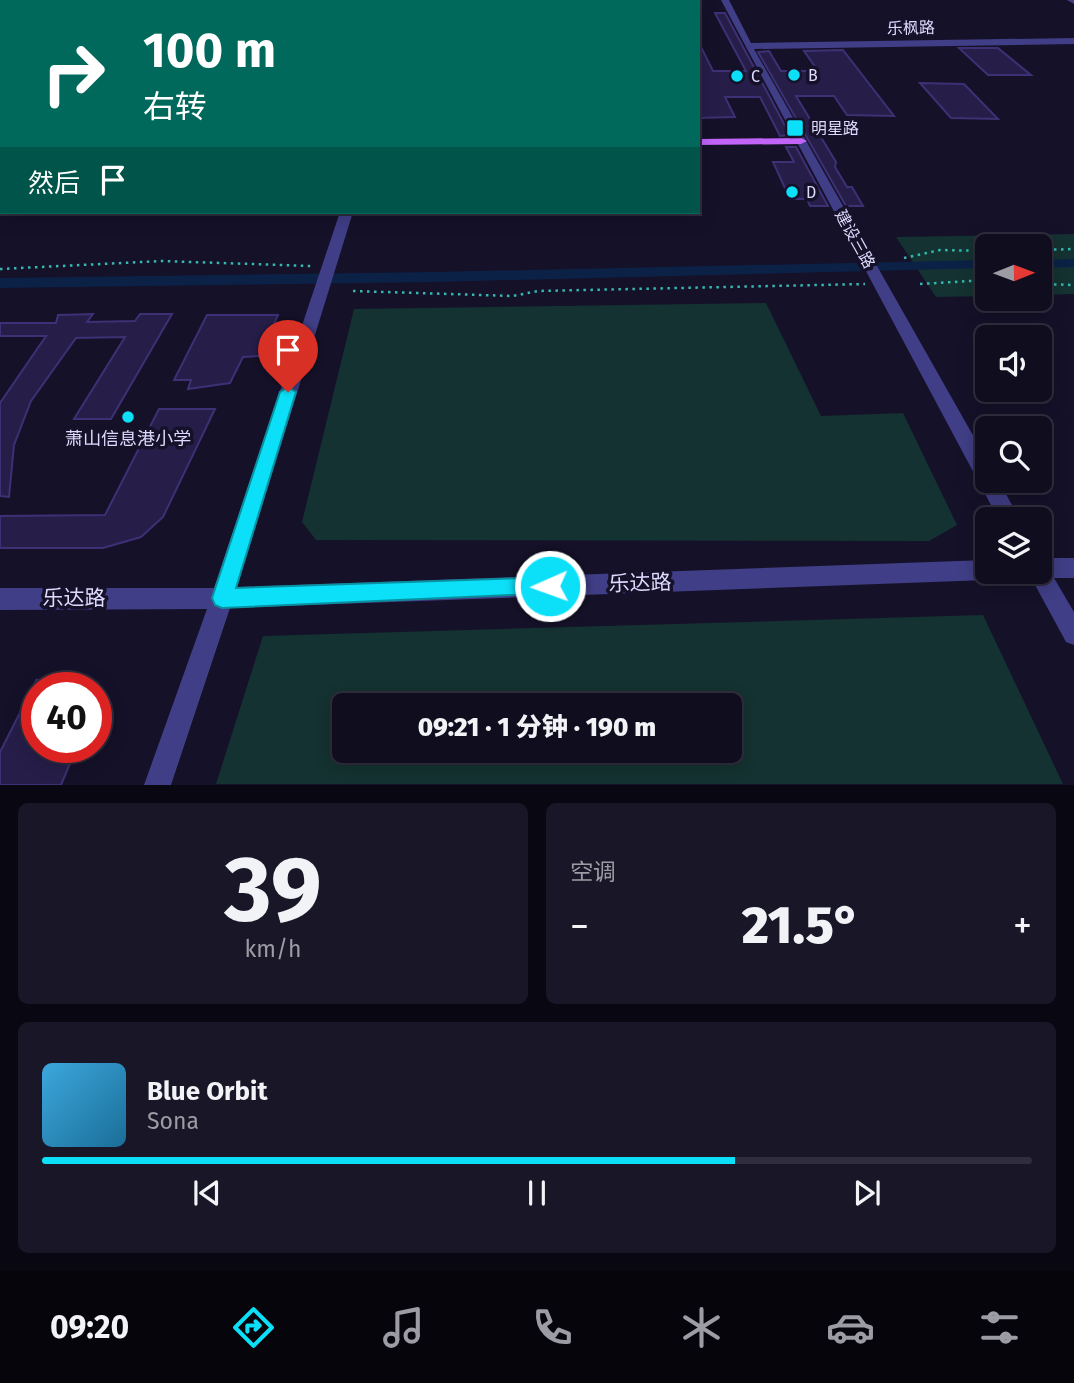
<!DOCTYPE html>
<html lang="zh">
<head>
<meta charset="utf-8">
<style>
  body { margin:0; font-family:"Fira Sans","Noto Sans SC",sans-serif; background:#191628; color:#f1f3f6; height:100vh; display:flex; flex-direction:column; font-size:26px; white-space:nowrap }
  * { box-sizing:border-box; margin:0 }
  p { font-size:23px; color:#9c9ca4 }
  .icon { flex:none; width:38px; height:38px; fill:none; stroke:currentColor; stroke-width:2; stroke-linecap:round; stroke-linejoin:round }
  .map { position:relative; height:785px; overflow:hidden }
  .sheet { display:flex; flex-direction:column; gap:18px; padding:18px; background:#090711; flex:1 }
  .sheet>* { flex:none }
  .hud { position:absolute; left:0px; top:0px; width:700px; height:214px; box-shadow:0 4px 18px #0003,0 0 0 2px #302d3d; background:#00695c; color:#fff; overflow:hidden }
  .needle { width:46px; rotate:89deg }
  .fabs { position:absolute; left:975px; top:234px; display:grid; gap:14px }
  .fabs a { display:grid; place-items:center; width:77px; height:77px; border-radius:10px; background:#100d1f; box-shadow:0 4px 18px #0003,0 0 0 2px #302d3d; font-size:35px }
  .speed { position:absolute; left:21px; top:672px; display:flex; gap:14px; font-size:35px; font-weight:700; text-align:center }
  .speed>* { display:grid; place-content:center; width:91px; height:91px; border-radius:50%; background:#100d1f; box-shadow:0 4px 18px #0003,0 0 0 2px #302d3d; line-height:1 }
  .speed .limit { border:10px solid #d22; background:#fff; color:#111 }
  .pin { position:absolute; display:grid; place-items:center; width:60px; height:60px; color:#fff; margin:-72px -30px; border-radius:50% 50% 50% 0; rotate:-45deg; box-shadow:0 0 7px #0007 }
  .pin .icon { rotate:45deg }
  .me { position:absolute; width:77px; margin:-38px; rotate:268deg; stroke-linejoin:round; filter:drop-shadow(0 0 5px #0008) }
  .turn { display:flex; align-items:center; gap:24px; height:147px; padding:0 28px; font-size:32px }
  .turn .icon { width:91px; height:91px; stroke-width:2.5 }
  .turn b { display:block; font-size:49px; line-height:60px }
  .then { display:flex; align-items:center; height:66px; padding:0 28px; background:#0003; gap:14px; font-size:26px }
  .big { font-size:52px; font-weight:800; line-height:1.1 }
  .sheet .widget { flex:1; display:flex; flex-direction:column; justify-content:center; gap:10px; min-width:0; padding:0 24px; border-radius:10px; background:#191628 }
  .sheet .dial { align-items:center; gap:0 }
  .dial b { font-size:91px; line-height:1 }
  .song { display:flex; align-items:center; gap:21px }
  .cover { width:84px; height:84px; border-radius:10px; background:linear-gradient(135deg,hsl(200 70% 55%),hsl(200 70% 35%)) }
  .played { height:7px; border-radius:4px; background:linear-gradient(90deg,#0ce0f8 70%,#302d3d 70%) }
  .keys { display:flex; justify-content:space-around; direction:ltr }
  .heat { display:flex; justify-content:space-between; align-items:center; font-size:38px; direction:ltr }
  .sheet .tiles { flex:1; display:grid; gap:18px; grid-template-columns:1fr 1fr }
  .widget:last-child { grid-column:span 2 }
  .trip { position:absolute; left:332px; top:693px; width:410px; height:70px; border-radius:10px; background:#100d1f; box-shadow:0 4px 18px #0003,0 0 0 2px #302d3d; font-weight:800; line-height:70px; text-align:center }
  .menu { display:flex; height:112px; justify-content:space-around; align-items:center; background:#06050c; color:#9c9ca4 }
  .menu .icon { width:49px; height:49px }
  .menu .active { color:#0ce0f8 }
  .menu b { font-size:32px; color:#f1f3f6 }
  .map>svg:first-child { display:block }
</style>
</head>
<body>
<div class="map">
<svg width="1074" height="785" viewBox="0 0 1074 785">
  <rect width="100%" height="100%" fill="#151129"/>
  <!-- green -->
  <path fill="#143231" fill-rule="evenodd" d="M1074,234V294L1040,295V247H987V296L936,297L896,237Z
    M766,303L821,416L903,413L957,525L929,541L316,540L302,522L354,309Z
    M983,615L1063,784H216L263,636ZM345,705H730V751H345Z"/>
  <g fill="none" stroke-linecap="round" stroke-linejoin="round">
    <!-- canal -->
    <path fill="#0c2146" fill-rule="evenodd" d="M1074,259V267L1040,268V260Z
      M987,260V268L434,282L0,288V278L434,272Z"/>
  </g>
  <!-- building -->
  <path fill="#261e49" stroke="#3e3074" stroke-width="2" d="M715,13H725L790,135L780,136L760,97H725L735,117L698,118V41L713,71H746Z
    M959,48H998L1031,75H988Z
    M843,50L894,116L847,115L834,96H796L836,162L835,167L847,187H852L863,206H846L758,52L769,51L781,71H818L804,51Z
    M920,83L964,84L998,119L951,118Z
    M786,147H796L828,206H810L807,199H790L773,162H794Z
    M93,314L87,322L135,321L140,314H172L111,419H74L125,337L76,338L31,401L14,445L9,497L0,496V403L46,336H0V323H56L58,315Z
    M207,315H278L259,356L243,357L230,383L188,389L191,380H174Z
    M159,409H215L163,517L141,537L103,548H0V516L105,515Z
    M37,679V747H77L61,785H0V752Z"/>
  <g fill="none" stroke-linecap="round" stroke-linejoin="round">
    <!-- path -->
    <path stroke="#34b8b0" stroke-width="2.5" stroke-dasharray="2.5 4.5" stroke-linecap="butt" d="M1040,250L1074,249
      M904,258L940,250L987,251
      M0,269L162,261L311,266
      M920,284L987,280
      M1040,284L1074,285
      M353,291L513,296L538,291L865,284"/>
    <!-- minor -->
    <path fill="#403e86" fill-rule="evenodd" d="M413,0H421L412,2Z
      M721,0H729L751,43L1074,38V44L754,49L987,460V481H999L1020,520H999Z
      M1067,0H1074V4Z
      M340,212H353L237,587L987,560V572H997L995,577L987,580L230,608L171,785H144L207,609L0,610V588H214Z
      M1040,558H1074V578H1054L1074,612V645L1066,642L1028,572H1040Z"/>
    <!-- major -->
    <path fill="#c264fa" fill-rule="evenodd" d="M94,0H103L92,2Z
      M2,71V78H0V72Z
      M698,139L801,138L807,141L801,144L698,145Z
      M0,147H2V155H0Z"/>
  </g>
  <!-- route -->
  <path fill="#0ce0f8" stroke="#0892a1" stroke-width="2" d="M288,387L296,392L236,588L550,577L557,580L560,586L557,593L222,608L215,605L212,598L280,392Z"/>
  <!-- markers -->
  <g fill="#0ce0f8" stroke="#151129" stroke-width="2.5">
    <circle cx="794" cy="75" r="7"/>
    <circle cx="737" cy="76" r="7"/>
    <rect x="786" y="119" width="18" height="18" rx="3.5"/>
    <circle cx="792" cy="192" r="7"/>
    <circle cx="128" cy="417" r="7"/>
  </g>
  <g text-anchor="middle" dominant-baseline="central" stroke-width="7" stroke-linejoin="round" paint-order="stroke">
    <!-- far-street labels -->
    <g font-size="16" fill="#dedafe" stroke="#151129">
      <text transform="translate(911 28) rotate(-1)">乐枫路</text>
      <text transform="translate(855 239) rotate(61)">建设三路</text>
    </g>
    <!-- far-poi labels -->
    <g font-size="16" fill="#dedafe" stroke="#151129" text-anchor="start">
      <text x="808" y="75">B</text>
      <text x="751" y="76">C</text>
      <text x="811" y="128">明星路</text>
      <text x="806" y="192">D</text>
    </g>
    <!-- poi labels -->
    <g font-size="18" fill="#dedafe" stroke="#151129">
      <text x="128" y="439">萧山信息港小学</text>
    </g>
    <!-- near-street labels -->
    <g font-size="21" fill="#dedafe" stroke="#151129">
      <text transform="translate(640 583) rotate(-2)">乐达路</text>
      <text x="74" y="598">乐达路</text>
    </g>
  </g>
</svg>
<div class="fabs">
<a><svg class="needle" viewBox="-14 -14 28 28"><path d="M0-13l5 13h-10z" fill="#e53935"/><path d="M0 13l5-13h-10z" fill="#9c9ca4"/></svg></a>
<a><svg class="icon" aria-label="sound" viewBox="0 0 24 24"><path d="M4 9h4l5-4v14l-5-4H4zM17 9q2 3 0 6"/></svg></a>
<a><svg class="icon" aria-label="search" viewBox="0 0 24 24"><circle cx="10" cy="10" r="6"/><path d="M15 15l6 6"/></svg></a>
<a><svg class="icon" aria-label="layers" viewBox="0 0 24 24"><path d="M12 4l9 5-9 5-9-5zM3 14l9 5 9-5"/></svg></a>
</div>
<div class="speed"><div class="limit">40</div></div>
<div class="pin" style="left:288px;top:392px;background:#d93025"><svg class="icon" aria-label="arrive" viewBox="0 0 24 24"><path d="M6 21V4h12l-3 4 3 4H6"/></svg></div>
<svg class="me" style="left:550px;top:586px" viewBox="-20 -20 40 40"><circle r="17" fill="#0ce0f8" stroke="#fff" stroke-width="3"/><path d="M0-11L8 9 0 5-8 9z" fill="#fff"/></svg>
<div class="trip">09:21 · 1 分钟 · 190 m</div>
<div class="hud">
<div class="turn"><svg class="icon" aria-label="right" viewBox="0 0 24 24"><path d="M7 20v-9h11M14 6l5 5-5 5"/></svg><div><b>100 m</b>右转</div></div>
<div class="then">然后<svg class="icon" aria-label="arrive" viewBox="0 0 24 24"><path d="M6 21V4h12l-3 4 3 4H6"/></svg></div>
</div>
</div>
<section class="sheet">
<div class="tiles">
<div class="widget dial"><b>39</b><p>km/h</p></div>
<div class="widget"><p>空调</p>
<div class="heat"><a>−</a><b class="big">21.5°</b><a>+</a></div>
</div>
<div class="widget">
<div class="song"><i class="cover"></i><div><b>Blue Orbit</b><p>Sona</p></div></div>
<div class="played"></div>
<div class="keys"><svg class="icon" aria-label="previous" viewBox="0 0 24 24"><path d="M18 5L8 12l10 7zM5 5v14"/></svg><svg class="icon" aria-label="pause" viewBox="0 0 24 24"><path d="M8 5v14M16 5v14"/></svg><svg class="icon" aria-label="next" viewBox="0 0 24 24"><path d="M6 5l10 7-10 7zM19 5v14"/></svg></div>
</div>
</div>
</section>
<nav class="menu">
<b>09:20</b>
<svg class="icon active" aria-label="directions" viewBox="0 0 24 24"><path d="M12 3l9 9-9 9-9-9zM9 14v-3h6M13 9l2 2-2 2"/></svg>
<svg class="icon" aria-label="music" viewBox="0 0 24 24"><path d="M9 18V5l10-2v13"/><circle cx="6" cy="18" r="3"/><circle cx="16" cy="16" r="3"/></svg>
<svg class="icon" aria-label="phone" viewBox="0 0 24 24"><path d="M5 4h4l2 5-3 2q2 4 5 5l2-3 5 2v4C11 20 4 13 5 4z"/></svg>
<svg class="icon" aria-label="climate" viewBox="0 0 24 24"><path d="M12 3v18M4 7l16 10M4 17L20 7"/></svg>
<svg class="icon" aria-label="car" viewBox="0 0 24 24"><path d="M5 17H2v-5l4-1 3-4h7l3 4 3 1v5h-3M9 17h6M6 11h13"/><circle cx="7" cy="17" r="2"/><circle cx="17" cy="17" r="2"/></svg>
<svg class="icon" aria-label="filters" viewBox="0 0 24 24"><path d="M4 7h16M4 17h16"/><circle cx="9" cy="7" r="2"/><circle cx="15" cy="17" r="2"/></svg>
</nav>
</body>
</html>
